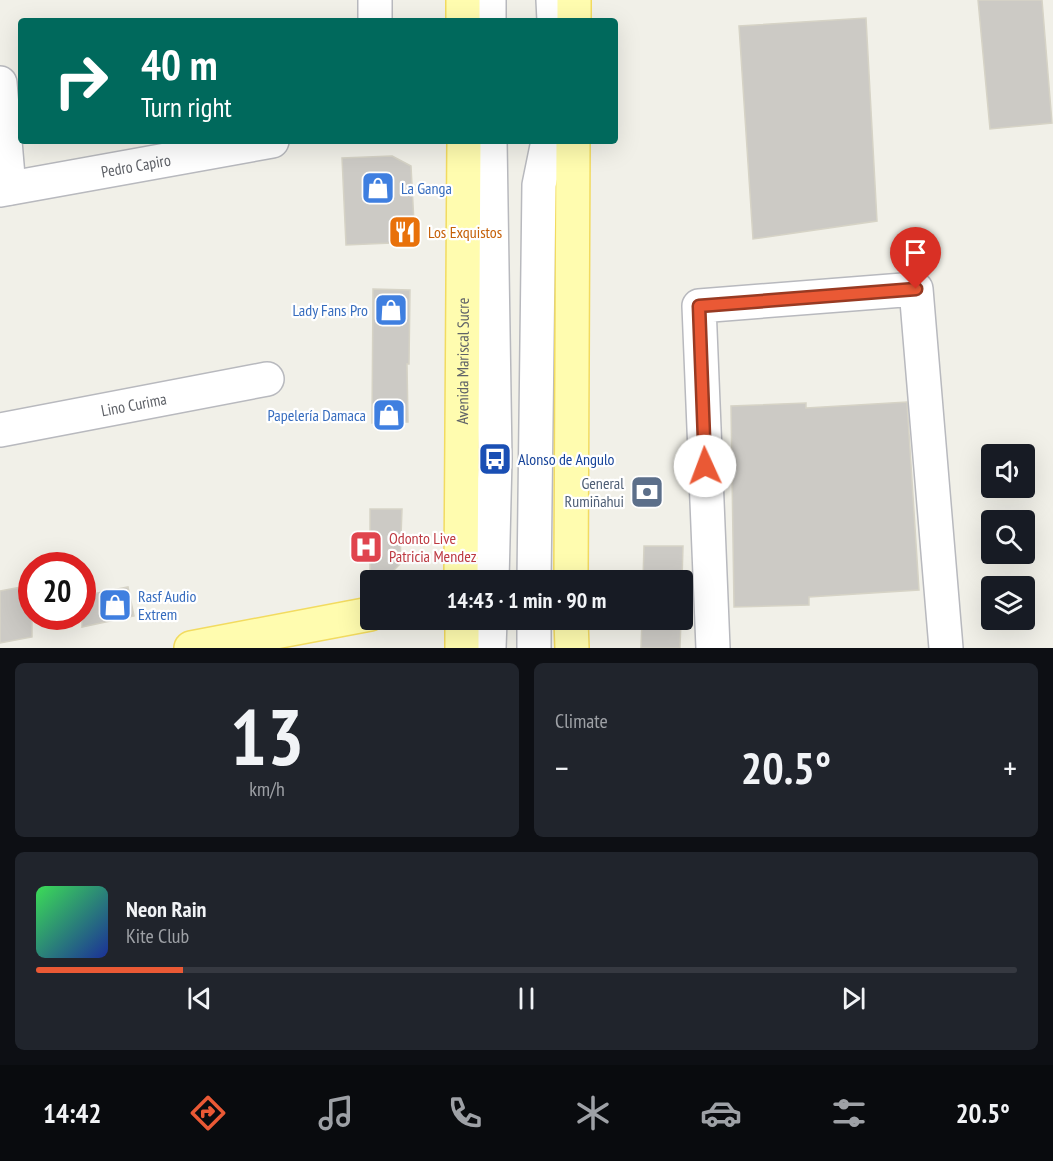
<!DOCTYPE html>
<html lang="en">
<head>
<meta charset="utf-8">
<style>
  body { margin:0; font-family:"PT Sans Narrow",sans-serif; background:#20242c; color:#f1f3f6; height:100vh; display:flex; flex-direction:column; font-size:22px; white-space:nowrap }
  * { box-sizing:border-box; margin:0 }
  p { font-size:20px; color:#9ea1a6 }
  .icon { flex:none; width:33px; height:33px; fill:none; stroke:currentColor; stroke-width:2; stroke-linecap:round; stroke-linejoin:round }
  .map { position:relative; height:648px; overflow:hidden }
  .side { display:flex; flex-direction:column; gap:15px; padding:15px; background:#0d0f14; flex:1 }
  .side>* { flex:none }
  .guide { position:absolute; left:18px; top:18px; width:600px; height:126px; border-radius:6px; box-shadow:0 6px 24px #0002; background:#00695c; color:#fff; overflow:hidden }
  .controls { position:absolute; left:981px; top:444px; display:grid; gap:12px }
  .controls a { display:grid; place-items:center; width:54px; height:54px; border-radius:6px; background:#171b24; box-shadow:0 6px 24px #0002; font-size:30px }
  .speed { position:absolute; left:18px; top:552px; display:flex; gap:12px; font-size:30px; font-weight:700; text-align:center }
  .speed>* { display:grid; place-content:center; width:78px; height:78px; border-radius:50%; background:#171b24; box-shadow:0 6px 24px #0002; line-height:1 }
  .speed .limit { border:9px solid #d22; background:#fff; color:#111 }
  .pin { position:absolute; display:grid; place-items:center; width:51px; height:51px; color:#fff; margin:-62px -26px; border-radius:50% 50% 50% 0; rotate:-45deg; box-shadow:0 0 6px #0007 }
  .pin .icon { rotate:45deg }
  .me { position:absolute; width:66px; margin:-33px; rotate:358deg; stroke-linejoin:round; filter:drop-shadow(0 0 4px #0008) }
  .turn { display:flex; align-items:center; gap:21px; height:126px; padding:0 24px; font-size:27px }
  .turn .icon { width:78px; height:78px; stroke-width:2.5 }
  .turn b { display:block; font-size:42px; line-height:51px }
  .big { font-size:45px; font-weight:700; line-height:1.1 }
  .side .card { flex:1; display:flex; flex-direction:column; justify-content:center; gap:9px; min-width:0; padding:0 21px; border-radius:9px; background:#20242c }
  .side .dial { align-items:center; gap:0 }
  .dial b { font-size:78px; line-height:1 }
  .song { display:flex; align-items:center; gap:18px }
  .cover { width:72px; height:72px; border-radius:9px; background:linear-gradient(135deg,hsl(130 70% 55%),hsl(230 70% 35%)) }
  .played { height:6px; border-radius:3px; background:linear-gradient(90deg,#ea5935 15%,#363941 15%) }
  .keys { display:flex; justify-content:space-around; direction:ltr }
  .heat { display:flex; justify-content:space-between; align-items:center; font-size:33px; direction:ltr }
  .side .tiles { flex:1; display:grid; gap:15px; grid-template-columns:1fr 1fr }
  .card:last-child { grid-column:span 2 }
  .trip { position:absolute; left:360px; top:570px; width:333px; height:60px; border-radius:6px; background:#171b24; box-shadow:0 6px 24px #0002; font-weight:700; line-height:60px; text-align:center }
  .tabs { display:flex; height:96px; justify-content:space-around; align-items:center; background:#090b0e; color:#9ea1a6 }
  .tabs .icon { width:42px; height:42px }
  .tabs .current { color:#ea5935 }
  .tabs b { font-size:27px; color:#f1f3f6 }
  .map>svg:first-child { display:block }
</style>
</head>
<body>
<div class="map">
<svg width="1053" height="648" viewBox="0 0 1053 648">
  <rect width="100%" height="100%" fill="#f1f0e8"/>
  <!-- building -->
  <path fill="#cccac5" stroke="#d6d3c6" stroke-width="1.5" d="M978,0H1042L1052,123L990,129Z
    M866,18L877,221L753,239L739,26Z
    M392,156L411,166L415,242L346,245L342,158Z
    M373,289L410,290L409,364H407L408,422L372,423Z
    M907,402L919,590L809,597V605L734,607L731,406L806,403V408Z
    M370,509H402L400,564L390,574H370Z
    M644,546H683L682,580H643Z
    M32,585V637L0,643V591Z
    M128,587L134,616L82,627V596Z
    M642,620H681L680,648H641Z"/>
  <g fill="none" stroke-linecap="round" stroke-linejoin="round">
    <!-- minor casing -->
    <g stroke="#b8b9be" stroke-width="36">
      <g id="minor">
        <path d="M375,0V21"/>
        <path d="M489,0V21"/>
        <path d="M553,0L554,21"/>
        <path d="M0,83L9,188"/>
        <path d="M490,141L495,459L492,580"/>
        <path id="s1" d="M0,190L272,141"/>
        <path id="s2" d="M0,430L267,379"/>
        <path d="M534,580L539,185L548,141"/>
        <path d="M489,648L490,620"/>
        <path d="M534,648V620"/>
        <path d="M713,648L699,306L916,289L946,648"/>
      </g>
    </g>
    <!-- major casing -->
    <g stroke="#f2db60" stroke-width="36">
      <g id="major">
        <path d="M463,0V21"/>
        <path d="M574,21V0"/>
        <path id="s3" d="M461,580L464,141"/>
        <path d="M571,580L573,141"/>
        <path d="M462,620V648"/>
        <path d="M571,620L572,648"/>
        <path d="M191,648L370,614"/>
      </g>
    </g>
    <!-- minor -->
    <use href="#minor" stroke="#fff" stroke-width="33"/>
    <!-- major -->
    <use href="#major" stroke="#fffcaf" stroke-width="33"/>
  </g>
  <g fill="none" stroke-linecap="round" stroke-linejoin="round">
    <!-- route casing -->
    <g stroke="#983a22" stroke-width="15">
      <path id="route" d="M705,466L699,306L916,289"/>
    </g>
    <!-- route -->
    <use href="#route" stroke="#ea5935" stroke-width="10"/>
  </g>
  <!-- icons -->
  <defs>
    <g id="shop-square" transform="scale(1.725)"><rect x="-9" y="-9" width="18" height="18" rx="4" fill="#3f7fe0" stroke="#fff"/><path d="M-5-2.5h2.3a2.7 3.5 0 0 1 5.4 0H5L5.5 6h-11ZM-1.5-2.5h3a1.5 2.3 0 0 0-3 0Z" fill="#fff"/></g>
    <g id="restaurant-square" transform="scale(1.725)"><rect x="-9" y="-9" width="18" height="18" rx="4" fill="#e8710a" stroke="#fff"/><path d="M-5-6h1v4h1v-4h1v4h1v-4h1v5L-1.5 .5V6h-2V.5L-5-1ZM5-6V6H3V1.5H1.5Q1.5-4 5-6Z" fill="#fff"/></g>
    <g id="bus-square" transform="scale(1.725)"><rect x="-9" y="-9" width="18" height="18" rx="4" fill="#1a4fb4" stroke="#fff"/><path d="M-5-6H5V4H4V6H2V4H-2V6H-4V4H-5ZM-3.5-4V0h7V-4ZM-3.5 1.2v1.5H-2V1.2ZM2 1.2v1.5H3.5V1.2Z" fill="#fff"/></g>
    <g id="bank-square" transform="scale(1.725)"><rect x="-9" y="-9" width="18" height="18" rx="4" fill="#5c6f8a" stroke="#fff"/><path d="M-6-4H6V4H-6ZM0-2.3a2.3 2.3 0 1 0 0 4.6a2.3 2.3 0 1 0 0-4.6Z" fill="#fff"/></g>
    <g id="hospital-square" transform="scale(1.725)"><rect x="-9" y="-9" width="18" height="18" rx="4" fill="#e0444e" stroke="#fff"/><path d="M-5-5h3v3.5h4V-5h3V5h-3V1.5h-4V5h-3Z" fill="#fff"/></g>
  </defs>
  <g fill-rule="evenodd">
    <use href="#shop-square" x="378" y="188"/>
    <use href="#restaurant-square" x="405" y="232"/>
    <use href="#shop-square" x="391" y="310"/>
    <use href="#shop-square" x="389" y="415"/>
    <use href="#bus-square" x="495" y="459"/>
    <use href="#bank-square" x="647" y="492"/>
    <use href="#hospital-square" x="366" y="547"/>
    <use href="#shop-square" x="115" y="605"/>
  </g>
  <g text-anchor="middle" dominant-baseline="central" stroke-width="4.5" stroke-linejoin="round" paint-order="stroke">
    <!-- street labels -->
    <g font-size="16" fill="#5f6268" stroke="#fff">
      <text stroke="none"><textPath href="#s1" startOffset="138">Pedro Capiro</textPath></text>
      <text stroke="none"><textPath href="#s3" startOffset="219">Avenida Mariscal Sucre</textPath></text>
      <text stroke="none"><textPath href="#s2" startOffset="136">Lino Curima</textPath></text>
    </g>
    <!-- shop labels -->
    <g font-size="16" fill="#366cbe" stroke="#fff" text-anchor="start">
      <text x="401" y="188">La Ganga</text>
      <text x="368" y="310" text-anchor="end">Lady Fans Pro</text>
      <text x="366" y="415" text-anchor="end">Papelería Damaca</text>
      <text x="138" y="596">Rasf Audio<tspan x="138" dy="18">Extrem</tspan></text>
    </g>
    <!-- food labels -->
    <g font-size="16" fill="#c56008" stroke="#fff" text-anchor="start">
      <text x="428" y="232">Los Exquistos</text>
    </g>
    <!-- transit labels -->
    <g font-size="16" fill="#164399" stroke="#fff" text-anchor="start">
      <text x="518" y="459">Alonso de Angulo</text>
    </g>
    <!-- service labels -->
    <g font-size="16" fill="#4e5e75" stroke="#fff" text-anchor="end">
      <text x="624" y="483">General<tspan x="624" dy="18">Rumiñahui</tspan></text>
    </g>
    <!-- health labels -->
    <g font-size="16" fill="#be3a42" stroke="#fff" text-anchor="start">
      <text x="389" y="538">Odonto Live<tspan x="389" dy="18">Patricia Mendez</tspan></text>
    </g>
  </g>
</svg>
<div class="controls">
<a><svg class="icon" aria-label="sound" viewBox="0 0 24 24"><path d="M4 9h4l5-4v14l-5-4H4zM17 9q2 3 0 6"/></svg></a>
<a><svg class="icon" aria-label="search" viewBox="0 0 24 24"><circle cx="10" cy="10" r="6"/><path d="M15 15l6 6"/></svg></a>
<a><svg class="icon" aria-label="layers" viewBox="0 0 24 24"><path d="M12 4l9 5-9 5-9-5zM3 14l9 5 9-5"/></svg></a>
</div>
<div class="speed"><div class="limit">20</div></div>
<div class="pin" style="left:916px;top:289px;background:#d93025"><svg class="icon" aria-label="arrive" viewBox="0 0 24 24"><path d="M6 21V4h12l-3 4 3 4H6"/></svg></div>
<svg class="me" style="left:705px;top:466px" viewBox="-20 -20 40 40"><circle r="19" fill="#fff"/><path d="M0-13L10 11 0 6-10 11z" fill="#ea5935"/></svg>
<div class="trip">14:43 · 1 min · 90 m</div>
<div class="guide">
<div class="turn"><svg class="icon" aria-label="right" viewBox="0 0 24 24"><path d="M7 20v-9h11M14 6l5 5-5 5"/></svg><div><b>40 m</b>Turn right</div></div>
</div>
</div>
<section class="side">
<div class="tiles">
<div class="card dial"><b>13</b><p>km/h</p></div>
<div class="card"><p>Climate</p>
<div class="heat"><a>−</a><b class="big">20.5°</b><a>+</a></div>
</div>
<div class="card">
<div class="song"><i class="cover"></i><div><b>Neon Rain</b><p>Kite Club</p></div></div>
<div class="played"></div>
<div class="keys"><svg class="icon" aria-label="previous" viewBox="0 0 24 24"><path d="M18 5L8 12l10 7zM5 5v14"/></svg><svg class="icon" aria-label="pause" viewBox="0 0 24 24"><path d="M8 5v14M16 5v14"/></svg><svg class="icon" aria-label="next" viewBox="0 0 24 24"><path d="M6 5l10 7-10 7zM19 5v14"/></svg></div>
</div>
</div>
</section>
<nav class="tabs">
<b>14:42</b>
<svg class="icon current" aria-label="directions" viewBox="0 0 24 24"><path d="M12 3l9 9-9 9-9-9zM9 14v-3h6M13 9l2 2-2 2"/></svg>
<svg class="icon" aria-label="music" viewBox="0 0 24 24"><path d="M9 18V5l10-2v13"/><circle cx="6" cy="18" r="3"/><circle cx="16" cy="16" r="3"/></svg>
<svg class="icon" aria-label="phone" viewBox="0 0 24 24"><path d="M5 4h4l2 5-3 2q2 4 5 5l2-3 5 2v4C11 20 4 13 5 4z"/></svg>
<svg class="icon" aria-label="climate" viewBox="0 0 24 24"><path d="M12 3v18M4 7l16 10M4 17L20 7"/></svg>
<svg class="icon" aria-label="car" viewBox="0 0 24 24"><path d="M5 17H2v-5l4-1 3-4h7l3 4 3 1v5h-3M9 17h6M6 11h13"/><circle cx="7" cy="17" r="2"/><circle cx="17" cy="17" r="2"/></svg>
<svg class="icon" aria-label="filters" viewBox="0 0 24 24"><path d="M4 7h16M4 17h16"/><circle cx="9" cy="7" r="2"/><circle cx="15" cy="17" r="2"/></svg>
<b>20.5°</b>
</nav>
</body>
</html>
